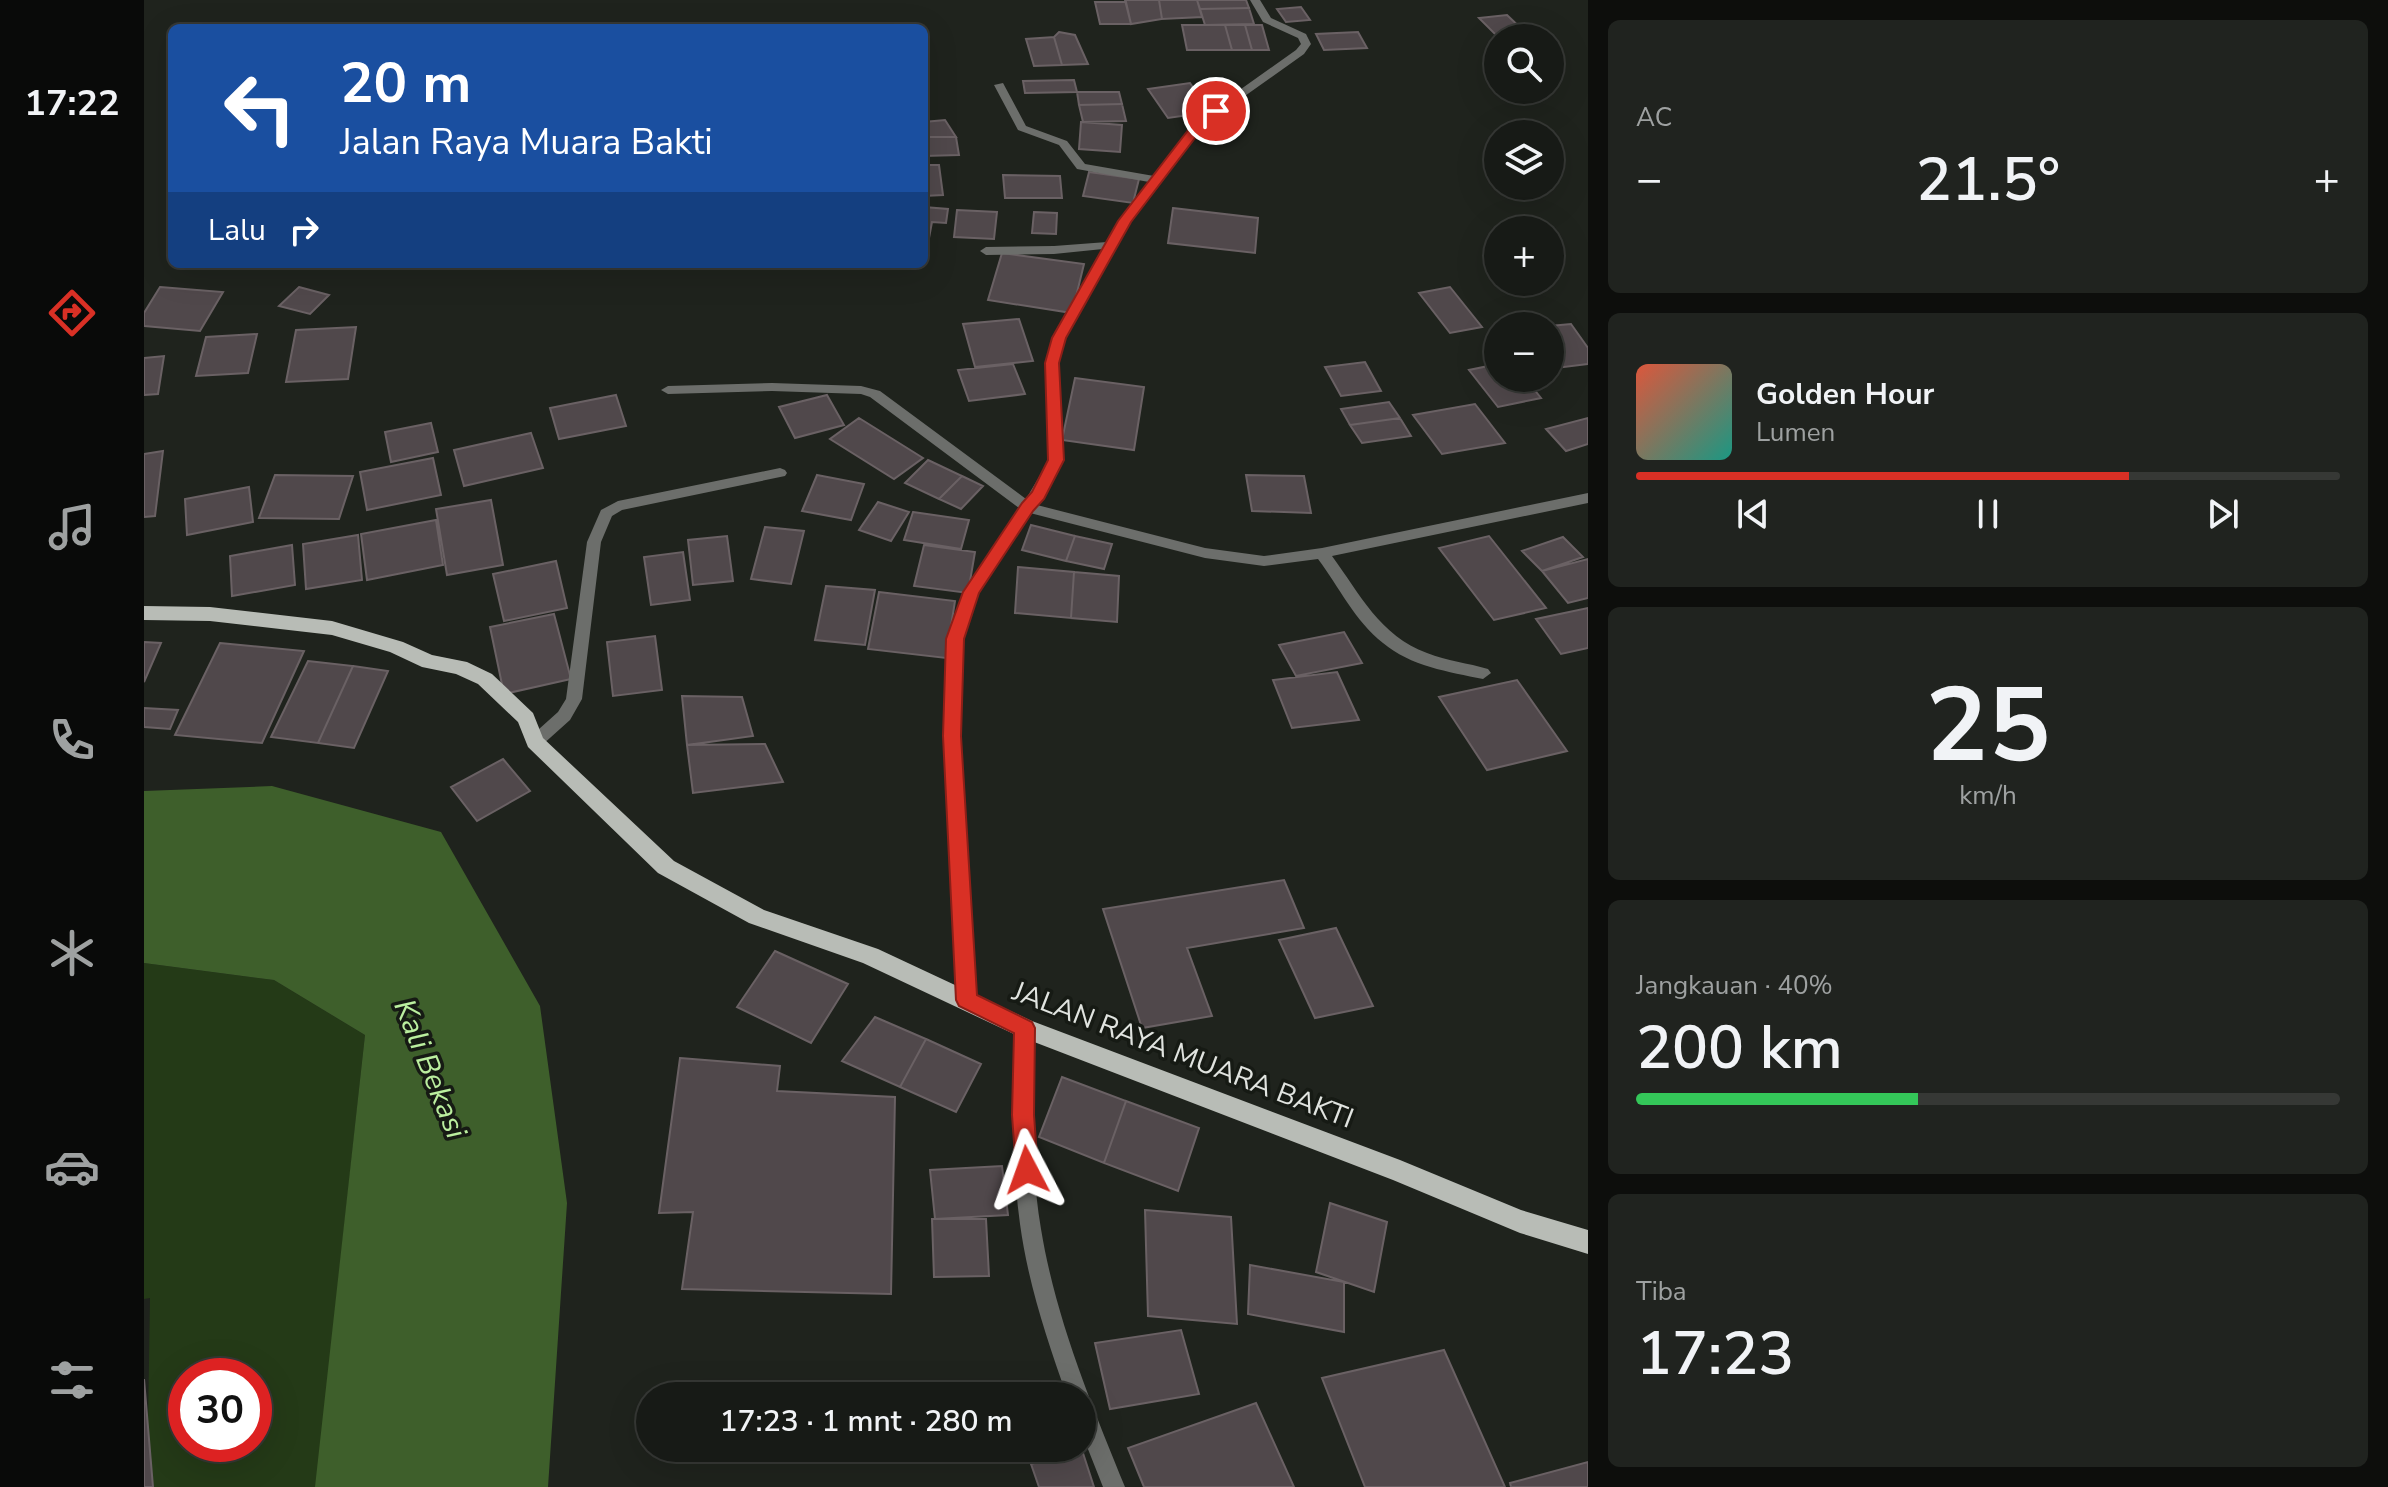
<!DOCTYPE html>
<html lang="id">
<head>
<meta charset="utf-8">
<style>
  body { margin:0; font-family:"Nunito Sans",sans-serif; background:#20231f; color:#f1f3f6; height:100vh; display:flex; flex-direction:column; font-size:30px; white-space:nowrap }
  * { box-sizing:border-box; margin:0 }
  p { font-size:26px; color:#9ea1a1 }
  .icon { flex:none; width:44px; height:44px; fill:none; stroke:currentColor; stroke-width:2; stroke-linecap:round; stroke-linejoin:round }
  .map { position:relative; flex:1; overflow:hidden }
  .drawer { display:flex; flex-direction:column; gap:20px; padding:20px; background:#0d0e0c; width:800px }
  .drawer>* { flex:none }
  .top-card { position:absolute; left:24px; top:24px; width:760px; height:244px; border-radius:12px; box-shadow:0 8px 32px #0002,0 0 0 2px #363835; background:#1a4fa0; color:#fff; overflow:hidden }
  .buttons { position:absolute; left:1340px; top:24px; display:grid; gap:16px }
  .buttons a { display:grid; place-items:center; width:80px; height:80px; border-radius:50%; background:#171a16; box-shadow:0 8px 32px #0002,0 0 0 2px #363835; font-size:40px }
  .speed { position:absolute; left:24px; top:1358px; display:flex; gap:16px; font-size:40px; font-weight:700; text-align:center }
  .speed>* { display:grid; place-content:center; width:104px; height:104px; border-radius:50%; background:#171a16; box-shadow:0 8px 32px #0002,0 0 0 2px #363835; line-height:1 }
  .speed .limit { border:12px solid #d22; background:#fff; color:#111 }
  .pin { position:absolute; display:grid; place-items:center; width:68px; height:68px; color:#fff; margin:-34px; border:4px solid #fff; border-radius:50%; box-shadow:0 2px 8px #0007 }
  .me { position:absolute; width:88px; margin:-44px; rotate:356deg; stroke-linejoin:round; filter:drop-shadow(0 0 6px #0008) }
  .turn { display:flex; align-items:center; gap:28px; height:168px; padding:0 40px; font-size:36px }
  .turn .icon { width:104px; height:104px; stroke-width:2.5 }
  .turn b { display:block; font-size:56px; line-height:68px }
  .then { display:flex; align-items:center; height:76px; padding:0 40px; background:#0003; gap:16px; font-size:30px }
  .big { font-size:60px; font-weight:600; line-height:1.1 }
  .drawer .widget { flex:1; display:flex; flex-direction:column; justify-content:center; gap:12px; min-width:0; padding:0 28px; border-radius:12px; background:#20231f }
  .drawer .dial { align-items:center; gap:0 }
  .dial b { font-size:104px; line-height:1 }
  .song { display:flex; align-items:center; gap:24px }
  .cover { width:96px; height:96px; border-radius:12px; background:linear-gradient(135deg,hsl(10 70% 55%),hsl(170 70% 35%)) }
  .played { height:8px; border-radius:4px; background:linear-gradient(90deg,#d93025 70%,#363835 70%) }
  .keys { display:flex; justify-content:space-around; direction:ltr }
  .heat { display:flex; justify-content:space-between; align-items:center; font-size:44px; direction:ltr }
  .charge { height:12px; border-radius:6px; background:linear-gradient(90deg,#34c759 40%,#363835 0) }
  .trip { position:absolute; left:492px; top:1382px; width:460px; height:80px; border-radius:40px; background:#171a16; box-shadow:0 8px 32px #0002,0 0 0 2px #363835; font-weight:600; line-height:80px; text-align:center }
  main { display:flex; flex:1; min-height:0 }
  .dock { display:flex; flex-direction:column; width:144px; justify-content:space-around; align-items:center; background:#090a09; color:#9ea1a1 }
  .dock .icon { width:56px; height:56px }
  .dock .current { color:#d93025 }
  .dock b { font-size:36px; color:#f1f3f6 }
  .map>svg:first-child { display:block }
</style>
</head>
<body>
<main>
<nav class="dock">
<b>17:22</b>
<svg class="icon current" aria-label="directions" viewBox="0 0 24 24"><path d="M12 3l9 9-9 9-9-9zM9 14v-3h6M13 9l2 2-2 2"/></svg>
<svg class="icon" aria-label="music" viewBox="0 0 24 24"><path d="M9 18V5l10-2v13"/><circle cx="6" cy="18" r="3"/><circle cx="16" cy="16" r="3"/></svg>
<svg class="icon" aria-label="phone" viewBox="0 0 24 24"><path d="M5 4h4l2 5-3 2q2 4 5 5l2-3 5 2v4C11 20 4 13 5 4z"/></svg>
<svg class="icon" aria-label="climate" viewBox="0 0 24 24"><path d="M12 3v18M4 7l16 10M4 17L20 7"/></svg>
<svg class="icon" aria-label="car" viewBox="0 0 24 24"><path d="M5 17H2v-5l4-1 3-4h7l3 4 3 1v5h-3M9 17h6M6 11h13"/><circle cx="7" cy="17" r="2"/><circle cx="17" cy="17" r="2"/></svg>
<svg class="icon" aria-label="filters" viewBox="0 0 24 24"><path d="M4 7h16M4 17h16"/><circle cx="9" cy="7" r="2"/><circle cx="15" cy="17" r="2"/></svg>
</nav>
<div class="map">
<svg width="1444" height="1487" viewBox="0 0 1444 1487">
  <rect width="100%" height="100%" fill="#1f231d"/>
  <!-- green -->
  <path fill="#243a17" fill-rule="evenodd" d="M0,963L130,980L221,1035L172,1487H3L6,1298L0,1299ZM42,1376H110V1444H42Z"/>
  <!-- water -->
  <path fill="#3e5f2b" d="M128,786L297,832L396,1006L423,1203L404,1487H171L221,1035L130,980L0,963V791Z"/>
  <!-- building -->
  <path fill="#50484b" stroke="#6a6164" stroke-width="2" d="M981,0H1015L1018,19L987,24Z
    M1015,0H1053L1058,17L1018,19Z
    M1053,0H1102L1105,8L1056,9Z
    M951,2H982L987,24H956Z
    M1157,7L1166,20L1142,22L1133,9Z
    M1105,8L1110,24L1061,25L1056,9Z
    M1363,15L1383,34L1355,38L1335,18Z
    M1038,25H1081L1088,50H1043Z
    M1081,25H1101L1108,50H1088Z
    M1101,25H1118L1125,50H1108Z
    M915,32L931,35L944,64L918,65L910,37Z
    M1214,32L1223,48L1180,50L1172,34Z
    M910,37L918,65L890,66L882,39Z
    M930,80L933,92L881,93L879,81Z
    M1046,83L1066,112L1024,118L1004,89Z
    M933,92H975L978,104L935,105Z
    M978,104L982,121L939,122L935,105Z
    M801,120L812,137H780V122Z
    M937,122L978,125L976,152L935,149Z
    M780,137H812L815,155L780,156Z
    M780,165H795L799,195L780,196Z
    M945,172L995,179L989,203L939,196Z
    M859,175L916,176L918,198H861Z
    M780,207L804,209L802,223L788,222L785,238L780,237Z
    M1029,208L1114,218L1111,253L1024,243Z
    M813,210L853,212L850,239L810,237Z
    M890,212L913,213L912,234L888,233Z
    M858,253L940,264L928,313L844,300Z
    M16,287L79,292L56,331L0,326V313Z
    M155,287L185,295L166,314L135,306Z
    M1306,287L1338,327L1306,333L1275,293Z
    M875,319L889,361L831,367L819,324Z
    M1427,324L1444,348V364L1412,368L1406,359V326Z
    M212,327L204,379L142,382L152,330Z
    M113,334L104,373L52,376L62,337Z
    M20,356L14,394L0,395V358Z
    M1221,362L1237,391L1197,396L1181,367Z
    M869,364L881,394L825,401L814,370Z
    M1354,364V378H1381L1397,398L1354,407L1325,370Z
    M931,378L1000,387L990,450L918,440Z
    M472,395L482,426L415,439L406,408Z
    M683,395L700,425L651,438L635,407Z
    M1245,402L1256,418L1206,425L1197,409Z
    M1331,404L1361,443L1298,454L1269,415Z
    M715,418L779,458L750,479L686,439Z
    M1256,418L1267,436L1218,443L1206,425Z
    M1444,418V444L1422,451L1402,429Z
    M287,423L294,452L247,462L241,432Z
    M387,433L399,468L320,486L310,450Z
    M19,451L11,516L0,517V454Z
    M289,458L297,495L223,510L216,472Z
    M784,460L818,476L795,499L761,483Z
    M131,475L209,476L195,519L115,518Z
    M673,475L720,484L707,520L658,511Z
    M1102,475L1160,476L1167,513L1108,511Z
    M818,476L839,486L817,509L795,499Z
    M105,487L109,522L43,535L41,499Z
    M347,500L359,565L303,575L292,509Z
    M734,502L765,512L747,541L715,530Z
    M769,512L825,520L817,549L760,540Z
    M292,520L299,565L223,580L217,534Z
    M887,525L931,536L922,561L878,550Z
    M621,527L660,531L647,584L607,579Z
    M214,535L218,580L162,589L159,544Z
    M583,536L589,581L549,585L544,540Z
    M931,536L968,544L960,569L922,561Z
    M1345,536L1402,608L1350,620L1295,548Z
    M1419,537L1439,557L1398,571L1378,551Z
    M148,545L151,585L88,596L86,556Z
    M780,545L831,552L824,593L770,586Z
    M539,552L546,600L507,605L500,557Z
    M1444,559V598L1424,603L1398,571Z
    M412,561L423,608L360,621L349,574Z
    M874,567L930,572L927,618L871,613Z
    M930,572L975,576L973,622L927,618Z
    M682,586L731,590L721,645L671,640Z
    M735,592L811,601L802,658L724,649Z
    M1444,608V648L1417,654L1392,619Z
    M410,614L427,679L360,694L346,627Z
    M1200,632L1218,663L1152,676L1135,645Z
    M511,636L518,690L469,696L463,642Z
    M0,642L17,643L0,682Z
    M76,643L160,651L118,743L31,735Z
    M164,661L209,666L174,743L127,737Z
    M209,666L244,671L210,748L174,743Z
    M1193,672L1215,720L1148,728L1129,680Z
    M1373,680L1423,751L1343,770L1295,697Z
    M538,696L598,697L609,736L543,745Z
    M0,708L34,710L26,729L0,727Z
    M621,744L639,782L549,793L543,745Z
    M359,759L386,791L333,821L307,787Z
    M1140,880L1160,928L1043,948L1068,1016L998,1028L959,909Z
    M1192,928L1229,1006L1171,1018L1135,940Z
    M631,951L704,984L667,1043L593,1007Z
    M731,1017L782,1039L756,1087L698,1061Z
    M782,1039L837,1064L812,1112L756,1087Z
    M536,1058L636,1066L633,1091L751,1097L747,1294L538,1289L549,1212L515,1213Z
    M918,1077L982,1101L960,1163L895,1137Z
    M982,1101L1055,1128L1034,1191L960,1163Z
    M858,1166L864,1215L791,1219L786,1170Z
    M1186,1203L1243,1222L1230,1292L1172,1272Z
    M1001,1210L1087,1217L1093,1324L1004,1316Z
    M788,1219H842L845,1276L790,1277Z
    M1106,1265L1200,1282V1332L1104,1314Z
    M1037,1330L1055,1394L966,1409L951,1343Z
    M1300,1350L1361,1487H1221L1178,1378Z
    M0,1379L9,1487H0Z
    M1112,1403L1150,1487H1000L984,1448Z
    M938,1450L950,1487H895L887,1464Z
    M1444,1462V1487H1367L1366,1483Z"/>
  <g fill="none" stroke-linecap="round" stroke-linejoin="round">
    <!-- street -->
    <path fill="#6c6e6b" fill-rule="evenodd" d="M1106,0H1116L1127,18L1162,34L1167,44L1160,54L1060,125L986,222L921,338L915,363L919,460L893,505L1061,548L1120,556L1178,548L1444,493V503L1188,556C1216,594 1236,636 1283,653C1303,661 1324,663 1344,669L1347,673L1339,679C1305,672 1266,666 1239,643C1211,621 1195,587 1174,559L1120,566L1061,558L886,513L834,593L819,639L816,736L832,1000L829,1006L823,1008L817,1006L814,1000L800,736L803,639L820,592L875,508L726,397L717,394L628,391L524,394L517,390L524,386L628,383L717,386L736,391L882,499L905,460L901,363L909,338L959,249L910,254L842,255L836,251L842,247L910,246L963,242L977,218L1005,182L933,169L915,145L874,130L850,85L859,83L882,126L923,141L941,164L1010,176L1052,121L1152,50L1157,44L1154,38L1119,22Z
      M636,468L641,470L643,473L641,476L478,510L468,516L457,542L438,699L426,720L397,746H385L383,742L385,738L414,712L422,699L443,542L457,510L474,501Z
      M880,1020L886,1022L889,1028C888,1095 886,1163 897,1229C912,1320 947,1403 981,1487H959L938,1434V1396H923C903,1340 884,1283 876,1224C867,1160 870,1093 871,1028L874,1022Z"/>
    <!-- primary -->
    <path fill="#b8bcb6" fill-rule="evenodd" d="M0,606L66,607L188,621L259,642L288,655L323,662L348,674L389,713L399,738L530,861L620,910L734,949L888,1021L1256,1160L1377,1210L1444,1230V1254L1376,1233L1249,1180L872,1035L719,963L605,923L514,873L384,747L374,722L334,684L312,674L278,667L246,652L188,635L66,621L0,620Z"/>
  </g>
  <!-- route -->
  <path fill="#d93025" stroke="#8d1f18" stroke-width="2" d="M1068,108L1079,111L1061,125L987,222L922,338L915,363L920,460L900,499L889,511L835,593L820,639L817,736L833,995L888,1022L891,1028L890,1115L894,1170L891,1177L883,1180L875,1177L872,1170L868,1115L870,1033L815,1006L812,1000L799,736L802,639L819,592L878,503L888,492L904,460L901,363L908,338L974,221L1052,120Z"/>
  <g text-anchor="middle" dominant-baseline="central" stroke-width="7" stroke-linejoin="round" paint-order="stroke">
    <!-- street labels -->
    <g font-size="28" fill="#e1e4e0" stroke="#161a14">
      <text transform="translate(1039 1055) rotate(21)">JALAN RAYA MUARA BAKTI</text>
    </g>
    <!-- water labels -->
    <g font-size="30" font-style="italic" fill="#bbef9f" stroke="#161a14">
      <text transform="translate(286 1069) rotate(68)">Kali Bekasi</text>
    </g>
  </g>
</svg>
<div class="buttons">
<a><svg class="icon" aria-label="search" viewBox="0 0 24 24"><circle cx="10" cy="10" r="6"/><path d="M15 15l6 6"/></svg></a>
<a><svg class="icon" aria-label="layers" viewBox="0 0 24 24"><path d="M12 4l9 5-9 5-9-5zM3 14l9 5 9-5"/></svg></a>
<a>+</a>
<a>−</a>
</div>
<div class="speed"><div class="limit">30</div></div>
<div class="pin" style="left:1072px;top:111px;background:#d93025"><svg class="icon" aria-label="arrive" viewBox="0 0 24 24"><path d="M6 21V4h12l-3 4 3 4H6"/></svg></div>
<svg class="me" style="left:883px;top:1170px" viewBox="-20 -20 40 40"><path d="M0-17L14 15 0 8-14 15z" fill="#d93025" stroke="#fff" stroke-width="4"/></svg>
<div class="trip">17:23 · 1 mnt · 280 m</div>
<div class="top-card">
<div class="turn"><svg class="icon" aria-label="left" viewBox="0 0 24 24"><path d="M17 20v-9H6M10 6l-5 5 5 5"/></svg><div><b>20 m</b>Jalan Raya Muara Bakti</div></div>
<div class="then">Lalu<svg class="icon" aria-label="right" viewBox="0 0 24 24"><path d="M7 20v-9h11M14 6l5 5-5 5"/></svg></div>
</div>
</div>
<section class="drawer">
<div class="widget"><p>AC</p>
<div class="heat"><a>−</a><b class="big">21.5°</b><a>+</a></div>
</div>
<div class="widget">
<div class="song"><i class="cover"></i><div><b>Golden Hour</b><p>Lumen</p></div></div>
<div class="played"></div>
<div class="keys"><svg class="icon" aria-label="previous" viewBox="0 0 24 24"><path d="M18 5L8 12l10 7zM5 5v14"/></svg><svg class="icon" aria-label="pause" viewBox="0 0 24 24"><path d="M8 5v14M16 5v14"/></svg><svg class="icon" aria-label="next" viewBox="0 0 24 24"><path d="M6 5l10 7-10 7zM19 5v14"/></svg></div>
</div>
<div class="widget dial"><b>25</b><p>km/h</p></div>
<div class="widget"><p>Jangkauan · 40%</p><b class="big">200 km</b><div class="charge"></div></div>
<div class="widget"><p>Tiba</p><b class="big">17:23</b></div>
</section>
</main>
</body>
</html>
